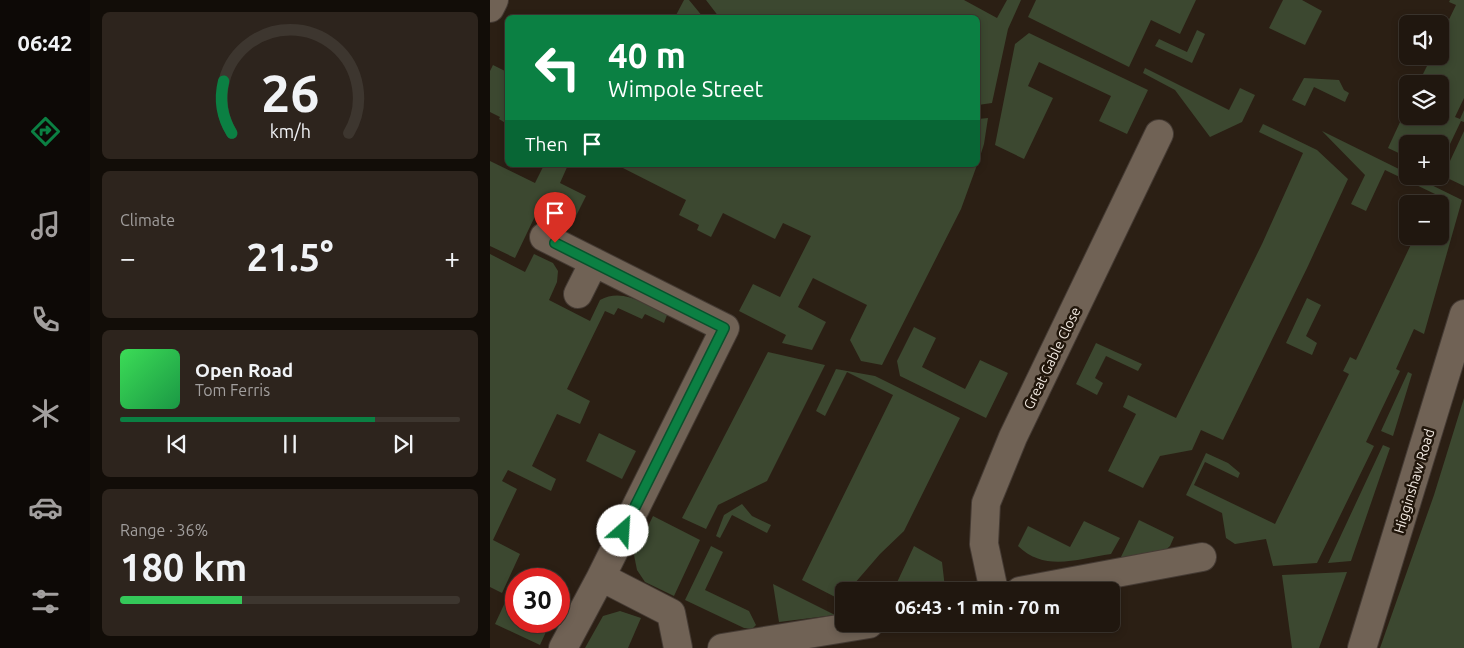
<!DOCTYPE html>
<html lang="en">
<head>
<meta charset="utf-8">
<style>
  body { margin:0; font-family:Ubuntu,sans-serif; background:#2d241d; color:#f1f3f6; height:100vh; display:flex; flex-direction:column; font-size:19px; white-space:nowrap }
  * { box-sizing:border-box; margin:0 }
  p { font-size:16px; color:#a29f9e }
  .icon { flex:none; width:28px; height:28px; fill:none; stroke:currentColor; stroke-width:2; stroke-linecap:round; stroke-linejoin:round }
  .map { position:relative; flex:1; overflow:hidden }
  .sheet { display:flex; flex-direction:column; gap:12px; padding:12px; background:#120d08; width:400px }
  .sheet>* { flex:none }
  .guide { position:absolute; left:15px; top:15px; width:475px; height:152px; border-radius:8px; box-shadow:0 2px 8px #0003,0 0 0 1px #3d362f; background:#0b8043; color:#fff; overflow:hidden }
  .fabs { position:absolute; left:909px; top:15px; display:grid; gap:10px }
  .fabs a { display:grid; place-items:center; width:50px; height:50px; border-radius:8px; background:#20170f; box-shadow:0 2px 8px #0003,0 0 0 1px #3d362f; font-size:25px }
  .speed { position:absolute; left:15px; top:568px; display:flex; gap:10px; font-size:25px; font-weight:700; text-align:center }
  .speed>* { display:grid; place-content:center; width:65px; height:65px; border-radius:50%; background:#20170f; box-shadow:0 2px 8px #0003,0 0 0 1px #3d362f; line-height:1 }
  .speed .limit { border:8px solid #d22; background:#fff; color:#111 }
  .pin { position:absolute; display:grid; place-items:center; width:42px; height:42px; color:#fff; margin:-51px -21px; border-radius:50% 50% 50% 0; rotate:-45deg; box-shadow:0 0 5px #0007 }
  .pin .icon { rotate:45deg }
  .me { position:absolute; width:55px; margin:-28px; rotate:26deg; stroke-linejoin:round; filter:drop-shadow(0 0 4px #0008) }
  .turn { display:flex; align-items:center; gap:18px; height:105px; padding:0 20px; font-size:22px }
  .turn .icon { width:65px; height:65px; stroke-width:2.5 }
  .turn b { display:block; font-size:35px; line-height:42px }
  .then { display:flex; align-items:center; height:48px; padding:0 20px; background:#0003; gap:10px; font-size:19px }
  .big { font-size:38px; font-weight:700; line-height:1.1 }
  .sheet .card { flex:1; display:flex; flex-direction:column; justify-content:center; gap:8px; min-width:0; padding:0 18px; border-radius:8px; background:#2d241d }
  .sheet .dial { align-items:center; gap:0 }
  .dial svg { height:130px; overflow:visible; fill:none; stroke:#3d362f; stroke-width:7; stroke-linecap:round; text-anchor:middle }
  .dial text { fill:#f1f3f6; stroke:none }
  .song { display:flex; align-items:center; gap:15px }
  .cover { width:60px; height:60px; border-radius:8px; background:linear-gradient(135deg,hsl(130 70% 55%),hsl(140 70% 35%)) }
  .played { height:5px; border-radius:2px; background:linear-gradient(90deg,#0b8043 75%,#3d362f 75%) }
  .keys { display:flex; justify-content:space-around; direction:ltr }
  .heat { display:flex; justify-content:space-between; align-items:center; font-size:28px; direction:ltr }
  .charge { height:8px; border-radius:4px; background:linear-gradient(90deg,#34c759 36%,#3d362f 0) }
  .trip { position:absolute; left:345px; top:582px; width:285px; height:50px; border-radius:8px; background:#20170f; box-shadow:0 2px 8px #0003,0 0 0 1px #3d362f; font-weight:700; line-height:50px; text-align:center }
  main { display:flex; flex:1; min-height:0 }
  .tabs { display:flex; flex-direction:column; width:90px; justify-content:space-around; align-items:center; background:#0d0906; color:#a29f9e }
  .tabs .icon { width:35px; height:35px }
  .tabs .active { color:#0b8043 }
  .tabs b { font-size:22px; color:#f1f3f6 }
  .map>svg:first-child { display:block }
</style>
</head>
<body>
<main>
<nav class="tabs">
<b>06:42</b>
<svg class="icon active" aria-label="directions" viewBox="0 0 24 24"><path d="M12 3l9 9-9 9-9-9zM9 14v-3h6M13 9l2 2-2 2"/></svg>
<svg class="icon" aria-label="music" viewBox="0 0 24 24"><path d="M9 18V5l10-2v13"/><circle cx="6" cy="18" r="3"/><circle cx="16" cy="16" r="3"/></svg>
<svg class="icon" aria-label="phone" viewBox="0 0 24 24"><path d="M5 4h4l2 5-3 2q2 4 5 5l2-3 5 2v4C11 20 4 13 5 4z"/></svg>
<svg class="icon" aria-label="climate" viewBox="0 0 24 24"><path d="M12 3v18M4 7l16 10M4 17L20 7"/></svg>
<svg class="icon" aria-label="car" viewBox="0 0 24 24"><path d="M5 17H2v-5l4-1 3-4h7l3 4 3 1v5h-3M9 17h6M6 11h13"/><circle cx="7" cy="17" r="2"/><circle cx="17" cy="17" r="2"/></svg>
<svg class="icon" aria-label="filters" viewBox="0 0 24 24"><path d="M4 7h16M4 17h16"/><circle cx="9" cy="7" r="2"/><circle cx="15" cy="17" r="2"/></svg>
</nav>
<section class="sheet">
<div class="card dial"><svg viewBox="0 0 100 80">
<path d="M14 69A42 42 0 1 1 86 69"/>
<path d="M14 69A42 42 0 0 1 9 37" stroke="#0b8043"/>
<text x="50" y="56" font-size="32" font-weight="700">26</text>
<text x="50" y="72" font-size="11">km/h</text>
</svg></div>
<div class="card"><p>Climate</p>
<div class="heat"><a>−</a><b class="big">21.5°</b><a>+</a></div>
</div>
<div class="card">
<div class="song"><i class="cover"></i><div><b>Open Road</b><p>Tom Ferris</p></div></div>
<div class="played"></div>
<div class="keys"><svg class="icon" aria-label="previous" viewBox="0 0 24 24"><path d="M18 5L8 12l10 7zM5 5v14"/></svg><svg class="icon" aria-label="pause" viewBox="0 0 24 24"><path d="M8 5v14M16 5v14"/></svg><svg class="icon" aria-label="next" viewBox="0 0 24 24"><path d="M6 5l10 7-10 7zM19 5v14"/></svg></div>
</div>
<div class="card"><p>Range · 36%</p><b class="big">180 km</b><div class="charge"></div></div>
</section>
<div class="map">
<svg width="974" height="648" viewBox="0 0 974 648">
  <rect width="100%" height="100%" fill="#2b1f14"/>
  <!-- green -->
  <path fill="#3c4830" d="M194,0H199L213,17H185Z
    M216,0H474L507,18L517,0H531L518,29L502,103L488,105V18L229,17Z
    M546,0H706L690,34L661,20L639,67L538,17Z
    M793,0H812L832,11L815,45L779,28Z
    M960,0H974V98L965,117L970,119L974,110V122L971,121L950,165V144H918L917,157L898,148L917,107L918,116H950V84H928L942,56H950V38L966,5L959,2Z
    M707,30L715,34L702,63L665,46L669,39L697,52Z
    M539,33L658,90L637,134L609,121L621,96L549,62L538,86L563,98L534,159L505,145L525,44Z
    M3,65L17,72V124L9,119L10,117L0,112V71Z
    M655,68L739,110L750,88L765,95L752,122L720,137L685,90L653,73Z
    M814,78L849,80L854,90L859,93L855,102L824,87L815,106L802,100Z
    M498,118L494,144L488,163V119Z
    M773,124L827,150L858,179L818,266L733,440L711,430L702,450L670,456L653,488L618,471L646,414L633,407L638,395L686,418L772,244L813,153L769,132Z
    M832,131L917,173L918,176H923L972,200L934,334L924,329L906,369L910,371L876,442L884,446L827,563L783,566L776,539L745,544L736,538L732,513L696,495L716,453L738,463L750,473L748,478L715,462L704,485L785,524L859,374L853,371L860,357L866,360L925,236H950V204H940L945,194L895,170L876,211L861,204L875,175Z
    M974,131V186L953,176Z
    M0,161L45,183L54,165H78L70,183L96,196L81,226L48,210L25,258L0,246Z
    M127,165H487L471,209L392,365L371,361L360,340L377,305L323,278L308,307L336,322L322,350L292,343L296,335L249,311L263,284L290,297L321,236L293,223L285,239L233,213L221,237L207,230L209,225L189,215L196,200Z
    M0,254L35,272L44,254L63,263L68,271L67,282L59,300L100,321L110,300C133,287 156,305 177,315L174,323L155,314L152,319L128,308L124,315L115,311L77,389L100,401L90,424L67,414L42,466L66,479L61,491L18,470L12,481L27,489L3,540L30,554L12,593L0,587Z
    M817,298L831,305L816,336L827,343L822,355L796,343Z
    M424,327L446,338L432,367L475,389L490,360L518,373L496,418L410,376L407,361Z
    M606,343L652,364L648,371L616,356L605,378L613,383L607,395L586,384Z
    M278,352L335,365L277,481L228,505L216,529L192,518Z
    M346,369L385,376L470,418L414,531L390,554L358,591H354V596L351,600L312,580L403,395L357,372L335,416L326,411Z
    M918,372L922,374L903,436L891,431Z
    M974,398V648H890L944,495Z
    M109,433L146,451L132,479L96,461Z
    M893,445L900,448L861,561L838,563Z
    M252,504L262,516L281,525L277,533L242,515L230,538L226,536L234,515Z
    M163,516L210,540L184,596L155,582L147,570L144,555Z
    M649,520L684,537L680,546L666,559L629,561Z
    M594,521L630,538L621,554C588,559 554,572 528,546L538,526L580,547Z
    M221,546L233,552L215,590L259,611L266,625L262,629L254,628L195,600Z
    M424,546L452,562L455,588L448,591H403Z
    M857,572L829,648H802L792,575Z
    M283,584L345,615L289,622Z
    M18,596L26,600V621H61L50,645L5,624Z
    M130,611L151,618L138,648H95L113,616Z"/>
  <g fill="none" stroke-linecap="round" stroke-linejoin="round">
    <!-- minor casing -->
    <g stroke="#453b34" stroke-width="30">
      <path id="minor" d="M0,8L4,0
        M54,237L235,328L111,577L73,648
        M88,294L104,262
        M111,577L181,613L188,648
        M504,591L494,544L496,503L523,437L669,134
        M530,591L712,557
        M232,648L379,624
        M872,648L974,314"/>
    </g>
    <!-- minor -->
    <use href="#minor" stroke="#706255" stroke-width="28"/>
  </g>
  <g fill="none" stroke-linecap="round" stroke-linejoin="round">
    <!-- route casing -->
    <g stroke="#07532c" stroke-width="12">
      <path id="route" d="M65,243L234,328L133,531"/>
    </g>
    <!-- route -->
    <use href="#route" stroke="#0b8043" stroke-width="9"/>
  </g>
  <g text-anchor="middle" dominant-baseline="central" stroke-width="5" stroke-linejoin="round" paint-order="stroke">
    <!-- street labels -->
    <g font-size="14" fill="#f5ede5" stroke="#21160b">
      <text transform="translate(562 358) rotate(-64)">Great Gable Close</text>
      <text transform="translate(924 481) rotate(-73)">Higginshaw Road</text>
    </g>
  </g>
</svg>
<div class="fabs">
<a><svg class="icon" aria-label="sound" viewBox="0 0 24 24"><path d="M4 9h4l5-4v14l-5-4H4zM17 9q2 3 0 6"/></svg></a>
<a><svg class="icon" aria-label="layers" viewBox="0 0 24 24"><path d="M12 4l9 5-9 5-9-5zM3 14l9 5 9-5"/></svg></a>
<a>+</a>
<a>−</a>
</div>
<div class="speed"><div class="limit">30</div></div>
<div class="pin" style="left:65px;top:243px;background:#d93025"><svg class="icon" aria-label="arrive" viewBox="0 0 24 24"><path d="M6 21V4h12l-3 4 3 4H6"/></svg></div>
<svg class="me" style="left:133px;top:531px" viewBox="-20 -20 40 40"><circle r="19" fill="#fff"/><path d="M0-13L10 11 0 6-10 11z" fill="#0b8043"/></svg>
<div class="trip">06:43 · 1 min · 70 m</div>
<div class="guide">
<div class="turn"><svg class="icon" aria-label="left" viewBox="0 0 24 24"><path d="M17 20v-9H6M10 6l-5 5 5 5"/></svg><div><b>40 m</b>Wimpole Street</div></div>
<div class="then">Then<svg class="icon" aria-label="arrive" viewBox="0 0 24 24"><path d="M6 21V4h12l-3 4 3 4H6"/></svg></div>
</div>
</div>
</main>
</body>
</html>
